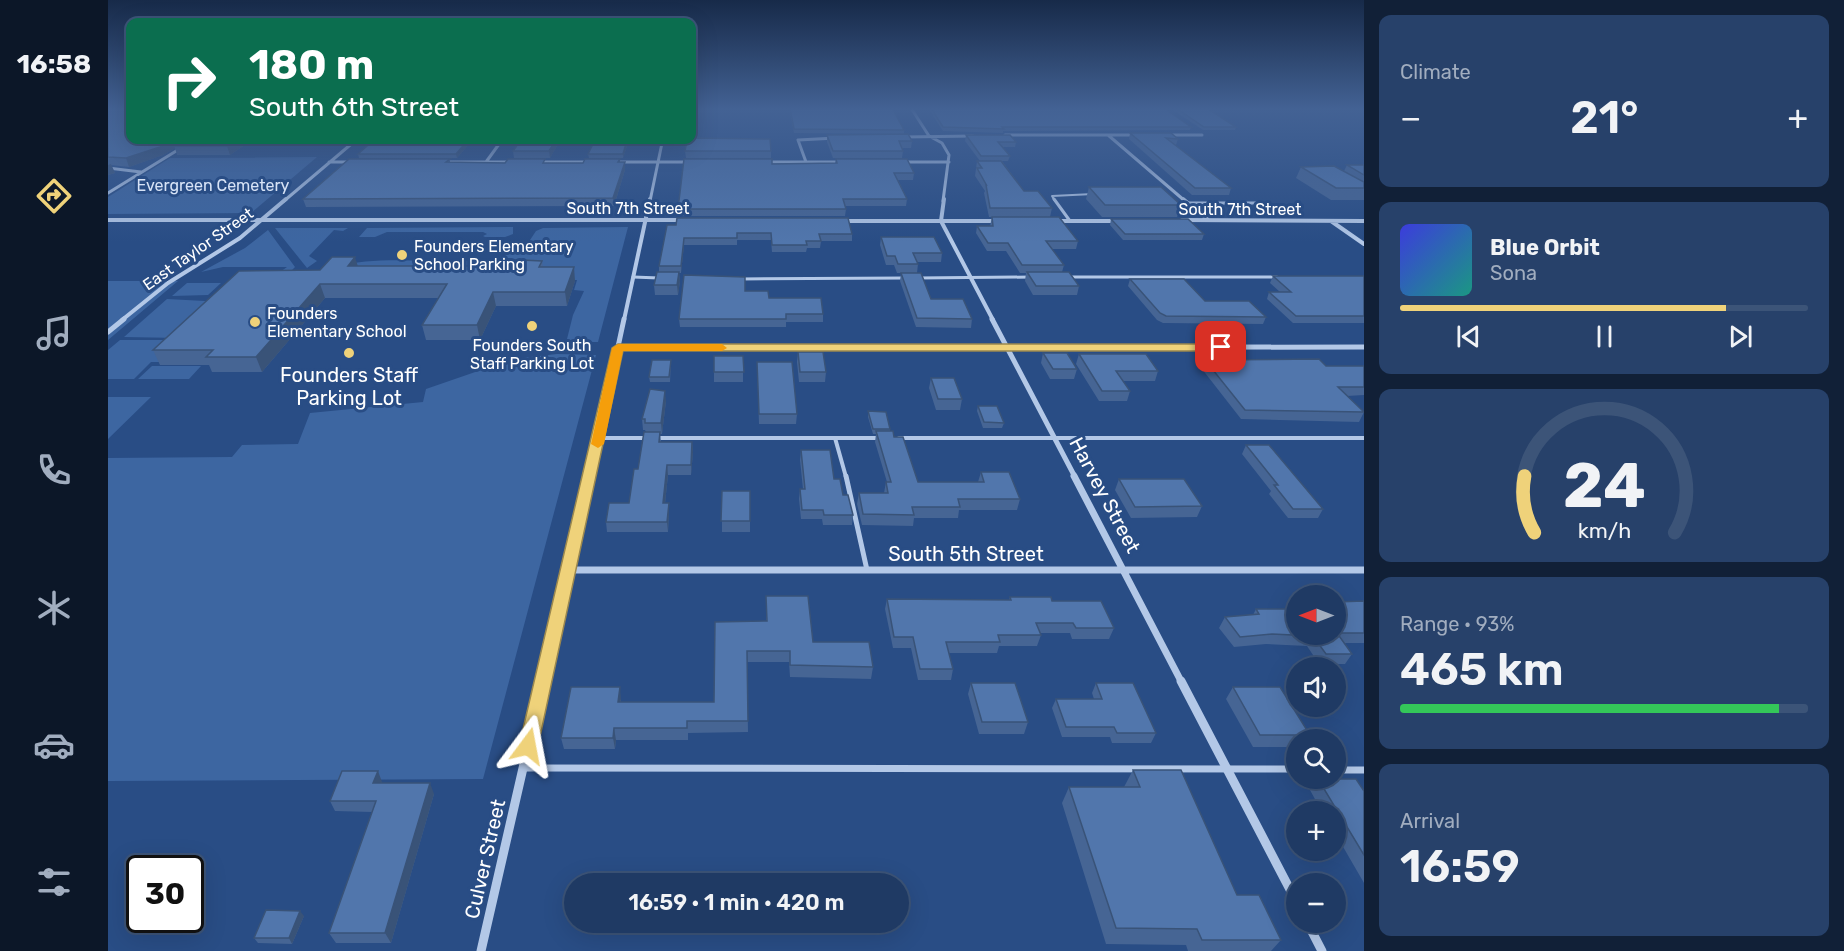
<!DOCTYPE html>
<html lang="en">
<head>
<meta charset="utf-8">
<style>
  body { margin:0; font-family:Rubik,sans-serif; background:#27416a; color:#f1f3f6; height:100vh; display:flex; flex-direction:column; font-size:22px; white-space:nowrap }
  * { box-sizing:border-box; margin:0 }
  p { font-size:20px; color:#a1adbf }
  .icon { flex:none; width:33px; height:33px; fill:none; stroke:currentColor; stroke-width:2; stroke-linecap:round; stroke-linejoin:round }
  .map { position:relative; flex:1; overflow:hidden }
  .details { display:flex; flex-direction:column; gap:15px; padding:15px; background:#112037; width:480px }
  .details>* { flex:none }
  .guide { position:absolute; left:18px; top:18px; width:570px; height:126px; border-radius:12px; box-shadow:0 6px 24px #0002,0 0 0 2px #3c5478; background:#0b6e4f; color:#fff; overflow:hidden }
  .needle { width:39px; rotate:270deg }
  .tools { position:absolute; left:1178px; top:585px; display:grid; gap:12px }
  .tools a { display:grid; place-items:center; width:60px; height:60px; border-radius:50%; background:#1f3a64; box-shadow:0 6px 24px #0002,0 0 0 2px #3c5478; font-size:30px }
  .speed { position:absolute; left:18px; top:855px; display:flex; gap:12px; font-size:30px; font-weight:700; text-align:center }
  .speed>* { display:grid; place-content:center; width:78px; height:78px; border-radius:50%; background:#1f3a64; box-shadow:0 6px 24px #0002,0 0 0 2px #3c5478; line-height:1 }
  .speed .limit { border:3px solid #111; border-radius:9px; background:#fff; color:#111 }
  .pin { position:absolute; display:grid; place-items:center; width:51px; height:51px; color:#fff; margin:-26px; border-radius:12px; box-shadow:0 3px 9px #0006 }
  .me { position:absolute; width:66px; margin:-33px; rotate:13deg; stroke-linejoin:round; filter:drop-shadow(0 0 4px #0008) }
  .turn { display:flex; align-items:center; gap:21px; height:126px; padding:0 24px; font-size:27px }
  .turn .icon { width:78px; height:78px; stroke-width:2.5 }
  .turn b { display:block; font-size:42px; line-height:51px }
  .big { font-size:45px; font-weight:600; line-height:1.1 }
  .details .widget { flex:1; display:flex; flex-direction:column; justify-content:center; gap:9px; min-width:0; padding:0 21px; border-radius:12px; background:#27416a }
  .details .dial { align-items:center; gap:0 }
  .dial svg { height:156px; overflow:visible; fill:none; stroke:#3c5478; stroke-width:7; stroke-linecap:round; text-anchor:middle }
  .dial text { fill:#f1f3f6; stroke:none }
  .song { display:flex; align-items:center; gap:18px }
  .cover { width:72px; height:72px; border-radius:9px; background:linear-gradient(135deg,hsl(240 70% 55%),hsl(170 70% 35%)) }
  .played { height:6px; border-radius:3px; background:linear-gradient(90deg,#efd27a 80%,#3c5478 80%) }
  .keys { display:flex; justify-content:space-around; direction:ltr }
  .heat { display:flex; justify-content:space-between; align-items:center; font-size:33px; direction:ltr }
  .charge { height:9px; border-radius:4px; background:linear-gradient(90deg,#34c759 93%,#3c5478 0) }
  .trip { position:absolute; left:456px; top:873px; width:345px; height:60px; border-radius:30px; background:#1f3a64; box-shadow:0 6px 24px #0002,0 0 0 2px #3c5478; font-weight:600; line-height:60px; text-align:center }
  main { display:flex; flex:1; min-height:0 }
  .dock { display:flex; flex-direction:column; width:108px; justify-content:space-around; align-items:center; background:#0c1728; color:#a1adbf }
  .dock .icon { width:42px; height:42px }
  .dock .active { color:#efd27a }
  .dock b { font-size:27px; color:#f1f3f6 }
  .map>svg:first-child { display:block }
</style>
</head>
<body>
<main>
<nav class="dock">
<b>16:58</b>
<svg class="icon active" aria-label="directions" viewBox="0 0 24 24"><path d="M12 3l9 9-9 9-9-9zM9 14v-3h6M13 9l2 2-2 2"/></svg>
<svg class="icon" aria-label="music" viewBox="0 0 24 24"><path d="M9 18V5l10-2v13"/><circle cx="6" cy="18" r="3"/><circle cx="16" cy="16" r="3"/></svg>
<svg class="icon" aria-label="phone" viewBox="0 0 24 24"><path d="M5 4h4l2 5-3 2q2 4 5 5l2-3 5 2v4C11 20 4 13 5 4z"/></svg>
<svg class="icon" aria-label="climate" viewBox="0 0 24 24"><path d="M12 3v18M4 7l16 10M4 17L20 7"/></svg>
<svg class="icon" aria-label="car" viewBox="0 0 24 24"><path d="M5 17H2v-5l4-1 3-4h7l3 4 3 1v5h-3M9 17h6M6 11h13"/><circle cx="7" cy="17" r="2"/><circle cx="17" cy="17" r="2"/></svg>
<svg class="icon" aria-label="filters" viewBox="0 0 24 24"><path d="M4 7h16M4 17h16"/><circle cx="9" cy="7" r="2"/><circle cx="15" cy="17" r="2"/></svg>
</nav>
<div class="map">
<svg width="1256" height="951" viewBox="0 0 1256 951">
  <rect width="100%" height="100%" fill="#294d85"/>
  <!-- green -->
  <path fill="#3d66a1" d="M209,157L143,213L0,214V197L62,158Z
    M405,227V234L397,237H377L375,236L379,234L375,232H279L267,237H251L259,228Z
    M520,227L490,342H466L459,339L465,315L476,291L466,290L469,280C431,280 424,278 392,257L418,246L428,231L435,228Z
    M167,228H240L235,231L226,230L201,256L209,261L199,268Z
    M160,230L187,267L182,272H172L179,267H115L93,272L137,248Z
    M388,258L408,273L227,267C279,253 335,267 388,258Z
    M0,281H70L0,340Z
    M79,283H113L100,295L64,296Z
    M59,299L116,302L72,338L16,337Z
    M12,340H78L54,362H43L26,379H0V350Z
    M449,354L488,355L375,779L0,781V458L124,457L134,445L190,444L202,413L315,402L318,389L405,359Z
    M44,366H93L81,379H30Z
    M0,397H43L0,439Z"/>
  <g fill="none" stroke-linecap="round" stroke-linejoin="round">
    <!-- lane-far4 -->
    <path stroke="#b3c8e7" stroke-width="2" d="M947,201L944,196L985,194"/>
    <!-- lane-far3 -->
    <path stroke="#b3c8e7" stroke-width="3" d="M946,199L962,221
      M1080,203H1152
      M525,277L551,278
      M959,277H1169
      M809,278L923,277
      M632,279L797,278"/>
    <!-- lane-far2 -->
    <path stroke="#b3c8e7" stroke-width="4" d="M491,438H539
      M548,438H773
      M727,438L738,477
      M791,438H1256"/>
    <!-- lane-far1 -->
    <path stroke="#b3c8e7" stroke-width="5" d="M738,476L759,570"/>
    <!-- lane -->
    <path stroke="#b3c8e7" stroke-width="7" d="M415,768L1188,769
      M1227,770H1256"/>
    <!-- street-far4 -->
    <path stroke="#b3c8e7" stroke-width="3" d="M803,108L821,136L834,143L841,155L835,201
      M897,135H1027
      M1000,135L1077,201
      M1059,135H1094
      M795,137L865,136
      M341,140H419
      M441,140H497
      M221,162H244
      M335,162H406
      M378,162L394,140
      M431,162H484
      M506,162H583
      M656,162H736
      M698,162L690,140L728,138
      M794,162H841
      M0,168L33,172
      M0,193L86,140
      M176,201L248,140
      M542,201L554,143L543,140"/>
    <!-- street-far3 -->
    <path stroke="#b3c8e7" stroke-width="4" d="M836,199L833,221L885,320
      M1075,199L1100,220
      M0,220H574
      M1074,220L1256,221
      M735,221H889
      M948,221H1009
      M1223,221L1256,244
      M14,320L60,283L132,238L178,199
      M516,320L542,199"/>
    <!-- street-far2 -->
    <path stroke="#b3c8e7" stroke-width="5" d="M884,319L967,477
      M0,332L16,319
      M510,348L1256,347
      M482,477L516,319"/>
    <!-- street-far1 -->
    <path stroke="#b3c8e7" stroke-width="7" d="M966,476L1074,683
      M461,570H1256
      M435,683L482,476"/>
    <!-- street -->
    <path stroke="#b3c8e7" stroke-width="9" d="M1073,681L1188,901
      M1199,922L1214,951
      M373,951L435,681"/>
  </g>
  <!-- wall -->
  <path fill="#466594" d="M0,108L22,140H144L122,155H69L67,148L55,155L21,167L3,165L7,173L0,175Z
    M681,108H784L796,130V134L686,133Z
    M820,108H1056L1083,127L1082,130L895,131V133L835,131Z
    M1062,108H1099L1128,127L1127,130H1095Z
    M1022,133L1070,139L1068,145H1066L1123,188L1121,195H1084L1021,139Z
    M719,135L804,141L803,148H794L795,151L794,158H725L719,142Z
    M858,135L908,142L907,147H894L902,156L900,161H894L916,191L944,208L942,217H881L876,193L877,191L867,176L869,161H872L857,141Z
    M487,140H521L515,158H481L480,154Z
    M361,144L349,158H251L250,154Z
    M450,144L442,158H406L405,151Z
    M577,151H663V158H578Z
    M342,159V162L438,163H475L512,159V162L517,170L506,206L198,207L195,199Z
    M728,159L806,173L805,180H790L799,199L798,206H737L738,209L737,216H571L570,209L664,164L727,163Z
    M1239,165H1256V200H1223L1188,178L1193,167L1236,171Z
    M981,187L1073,205L1069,217H994L978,199Z
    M884,217L970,241L968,249H944L956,265L954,272L971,286L969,295H925L917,281L918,273H912L898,251H879L868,233L869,226H882Z
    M1003,219L1096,234L1094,240H1015L1002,225Z
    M559,225L744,234V241H713L712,248H699L698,252H664L663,240H629V245H576L573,273H571L572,281L570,295H547L546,285L551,272V266Z
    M773,237L834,253L833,262H809L810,264L809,273L823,299L864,319L863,328L808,327L792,281L793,273H789L786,265H778L772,245Z
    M434,261L435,267L467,281L459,306H388L372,340H318L314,325L331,298H217L154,372H104L101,365H52L45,350L212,270L250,266H376Z
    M1165,276L1256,277V323H1185L1159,299L1161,292H1172L1162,283Z
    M1022,279L1097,301L1158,317L1155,324L1055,323L1049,320L1020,286Z
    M637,291L715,314V322H678V327H572L571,319Z
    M690,352L718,372L717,382H691L689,362Z
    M935,353L969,369L966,379H942L933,363Z
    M971,354L1050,371L1047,381H1015L1022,391L1019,401H991L968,364Z
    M635,356V382H606V372Z
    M563,360L562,382H542L541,377Z
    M1097,360L1218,366H1256V395L1239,396L1256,412L1251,422L1133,419L1094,369Z
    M649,362L689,414L688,424H651Z
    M823,378L854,399L852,410H828L821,388Z
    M558,401L554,434H552L553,442H584L585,452L583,475H560L557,503H561V513L560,532H499L498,522L521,503L530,469L538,432L537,430H535L534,419Z
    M870,406L896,423L894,428H875L869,411Z
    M760,411L782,429V431L786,437L810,482H870L873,472L912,499L909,510H851L850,518H806L805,526L754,525L749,504L751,493H776L778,482H779L767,442L768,434H765L760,417Z
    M1138,445L1215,509L1210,518H1180L1161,494L1163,491L1134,454Z
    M693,450L726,479L745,515L744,525H715L714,519H693L691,499L692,489H695L692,460Z
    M1011,479L1094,506L1089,517L1023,518L1007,490Z
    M614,491H642V532H614Z
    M658,596L705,642L765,667L763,679L682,677L681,662H639L640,732L580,733V740H508L507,749H456L453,738L513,699V702H606L658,621Z
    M902,597L944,601L1006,628L1001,639H964L962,633H932L933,635L929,646H891L889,653H841L845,669L843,680H810L803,648H785L777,609L779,599L901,600Z
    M1256,601V643H1237L1244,654L1237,664H1211L1199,646L1158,644L1126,647L1111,628L1117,617L1145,615L1148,609L1188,634Z
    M863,683L920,722L916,734H871L860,694Z
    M988,683L1048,733L1043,743H1004L1002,737H954L944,708L948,699H986L984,693Z
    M1125,687L1202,735L1199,740H1188V747H1145L1118,699Z
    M1025,770L1129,895L1173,940L1163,951H1080L1078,945L998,944L954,803L961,787H1016Z
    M1210,779L1256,791V883L1227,833V812H1214L1202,790Z
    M274,782V783L326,794L283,943H228L221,933L264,812L227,811L222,801Z
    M196,916L184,944L150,943L146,938Z"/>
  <!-- shaded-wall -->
  <path fill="#395378" d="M64,140H80L66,146L67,148L55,155L21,167L18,158Z
    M130,140H144L122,155L119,146Z
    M360,140L361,144L349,158L348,154Z
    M448,140H449L450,144L442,158L441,151Z
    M519,140H521L515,158V154Z
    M517,162V170L506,206L505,198Z
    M3,164L7,173L0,175V165Z
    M576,238V245L573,273V266Z
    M247,257L251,270L240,266Z
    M466,267L467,281L459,306L457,292Z
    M571,272L572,281L570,295L569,285Z
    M212,284L217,298L154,372L148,357Z
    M385,292L388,306L372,340L369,325Z
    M557,391L558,401L554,434L553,423Z
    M584,442L585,452L583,475V465Z
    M559,465L560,475L556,513L555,503Z
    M561,503V513L560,532L559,522Z
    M512,687L513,699L511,713L510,702Z
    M506,728L508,740L507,749L505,738Z
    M270,771L274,782L270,794L265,783Z
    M322,783L326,794L283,943L277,933Z
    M192,911L196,916L184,944L181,938Z"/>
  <!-- building -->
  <path fill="#5176ac" stroke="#395378" stroke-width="1.5" d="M0,108H22V140H64L52,147L18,158L0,157Z
    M682,108H784L796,130L686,129Z
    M823,108H1056L1083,127H894L896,129L835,127Z
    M1068,108H1099L1128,127H1096Z
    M1022,133H1063L1070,139L1058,138L1123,188H1087Z
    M800,134L804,141H791L795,151H725L719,135Z
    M858,135H902L908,142H890L902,156H873Z
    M584,138L662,139L663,151H577L579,140H584Z
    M78,140H130L119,146H66Z
    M266,140H360L348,154H250Z
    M413,140H448L441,151H405Z
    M487,140H519L515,154H480Z
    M241,159H342L338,162L397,163L400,159H437L435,163H475L477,159H512L510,162H517L505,198L195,199Z
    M576,159H664V164L729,163L728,159H799L806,173H786L799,199H735L738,209H570Z
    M869,161H893L916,191H930L944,208H882L878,185L879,186L869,168H874Z
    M1239,165H1256V175Z
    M1226,166L1256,182V188H1228L1193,167Z
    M981,187H1053L1073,205H997Z
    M884,217H951L970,241H938L956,265H914L900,243H880L869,226H885Z
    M569,218H740L744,234H711L713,241H698L699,245H664L663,233H629V238H576L573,266H551L559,225H568Z
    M1003,219H1080L1096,234H1017Z
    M773,237H826L834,253H805L810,264H790L787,256H779Z
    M224,257H247L240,266H376L380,260H413L434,261L431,267H466L457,292H385L369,325H314L339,284H212L148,357H98L105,350H45L131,271L212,270Z
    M549,272H571L569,285H546Z
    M919,272H961L971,286H928Z
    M793,273H813L823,299H855L864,319L809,318Z
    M576,275L637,277V291H660L661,298H713L715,314H678V319H571Z
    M1165,276H1256V316H1188L1161,292H1183Z
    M1022,279H1076L1097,301H1141L1158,317L1058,316L1052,313Z
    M690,352H715L718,372H692Z
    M935,353H959L969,369H945Z
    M971,354H1038L1050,371H1008L1022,391H994Z
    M606,356H635L636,372H606Z
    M1211,359L1218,366H1256V387H1230L1256,412L1137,410L1097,360Z
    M544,360H563L561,377H541Z
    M649,362H684L689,414H651Z
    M823,378H846L854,399H830Z
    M542,389L557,391L553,423H537V419H534Z
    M870,406H889L896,423L876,422Z
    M760,411L778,412L782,429H765Z
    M768,431H785L786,437H795L810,482H876L873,472H901L912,499H850L852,507H804L806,515L755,514L751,493H780L778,482H783Z
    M536,432H552L551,442H584L583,465H559L555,503H561L559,522H498L501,503H521L526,469H530Z
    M1138,445H1161L1215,509H1185L1166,485H1170Z
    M693,450H722L726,479H732L735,495H740L745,515H716L715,510H694L692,489H697Z
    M1011,479H1076L1094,506L1027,507Z
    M614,491H642V521H613Z
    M658,596H700L705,642H761L765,667L682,665V651H639L640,721H579V728H506L505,738H453L463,687H512L510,702H606L607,622L659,621Z
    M902,597H943L944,601H993L1006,628H968L965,623H928L933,635H890L892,642H838L845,669H812L805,637H786L779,599L903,600Z
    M1256,601V633H1229L1244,654H1218L1205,636L1164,634L1132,637L1117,617L1151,614L1148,609H1188V634H1227V602Z
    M863,683H907L920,722H874Z
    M988,683H1025L1048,733H1009L1006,727H958L948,699H994Z
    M1125,687H1172L1202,735H1152Z
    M1025,770H1073L1129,895H1151L1173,940H1094L1089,929L1008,928L961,787H1032Z
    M234,771H270L265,783H322L277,933H221L268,801H222Z
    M1210,779H1248L1256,791V855Z
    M158,910L192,911L181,938H146Z"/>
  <!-- sky -->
  <linearGradient id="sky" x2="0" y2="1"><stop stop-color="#172a49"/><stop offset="0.45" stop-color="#436294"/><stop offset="1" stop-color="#436294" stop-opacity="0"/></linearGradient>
  <rect width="1256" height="242" fill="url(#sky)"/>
  <!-- route -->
  <path fill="#efd27a" stroke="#9b884f" stroke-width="1.5" d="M510,344H1113L1119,347L1113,351H515L430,746L427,752L420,754L413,752L411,746L504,348Z"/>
  <!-- slow -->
  <path fill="#f59e0b" d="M510,344H614L619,348L614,351H515L496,444L490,448L483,444L504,348Z"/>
  <!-- markers -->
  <g fill="#efd27a" stroke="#294d85" stroke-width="2">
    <circle cx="294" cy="255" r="6"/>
    <circle cx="147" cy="322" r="6"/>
    <circle cx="424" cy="326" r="6"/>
    <circle cx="241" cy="353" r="6"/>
  </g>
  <g text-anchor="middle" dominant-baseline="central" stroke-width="6" stroke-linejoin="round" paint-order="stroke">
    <!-- far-park labels -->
    <g font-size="16" fill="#d7e3f6" stroke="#294d85">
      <text x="105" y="185">Evergreen Cemetery</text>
    </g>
    <!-- far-street labels -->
    <g font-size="16" fill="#fff" stroke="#294d85">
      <text x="520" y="208">South 7th Street</text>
      <text x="1132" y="209">South 7th Street</text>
      <text transform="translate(90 249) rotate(-35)">East Taylor Street</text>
    </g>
    <!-- far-poi labels -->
    <g font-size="16" fill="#fff" stroke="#294d85" text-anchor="start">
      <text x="306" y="246">Founders Elementary<tspan x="306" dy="18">School Parking</tspan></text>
      <text x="159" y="313">Founders<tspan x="159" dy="18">Elementary School</tspan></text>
      <text x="424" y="345" text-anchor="middle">Founders South<tspan x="424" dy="18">Staff Parking Lot</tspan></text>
    </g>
    <!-- poi labels -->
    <g font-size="20" fill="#fff" stroke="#294d85">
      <text x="241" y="375">Founders Staff<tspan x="241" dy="23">Parking Lot</tspan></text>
    </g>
    <!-- street labels -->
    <g font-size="20" fill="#fff" stroke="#294d85">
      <text transform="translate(997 495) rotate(62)">Harvey Street</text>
      <text x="858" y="554">South 5th Street</text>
      <text transform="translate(377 859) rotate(-77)">Culver Street</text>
    </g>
  </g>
</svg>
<div class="tools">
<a><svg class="needle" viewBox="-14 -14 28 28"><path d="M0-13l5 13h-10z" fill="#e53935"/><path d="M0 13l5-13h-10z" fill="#a1adbf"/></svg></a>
<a><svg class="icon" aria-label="sound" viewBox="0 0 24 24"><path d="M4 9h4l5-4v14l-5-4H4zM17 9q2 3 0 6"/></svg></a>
<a><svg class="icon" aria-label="search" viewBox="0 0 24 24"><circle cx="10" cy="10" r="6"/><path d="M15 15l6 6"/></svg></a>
<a>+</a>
<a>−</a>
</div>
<div class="speed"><div class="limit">30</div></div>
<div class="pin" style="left:1113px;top:347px;background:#d93025"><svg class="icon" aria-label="arrive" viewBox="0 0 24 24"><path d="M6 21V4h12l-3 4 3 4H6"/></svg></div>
<svg class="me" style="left:420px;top:746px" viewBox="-20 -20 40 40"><path d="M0-17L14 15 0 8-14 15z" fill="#efd27a" stroke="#fff" stroke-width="4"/></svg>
<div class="trip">16:59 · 1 min · 420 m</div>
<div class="guide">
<div class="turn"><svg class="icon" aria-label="right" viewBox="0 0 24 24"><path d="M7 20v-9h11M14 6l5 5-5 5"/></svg><div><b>180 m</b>South 6th Street</div></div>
</div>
</div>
<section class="details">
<div class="widget"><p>Climate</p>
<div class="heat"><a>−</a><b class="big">21°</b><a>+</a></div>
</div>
<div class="widget">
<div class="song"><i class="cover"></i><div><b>Blue Orbit</b><p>Sona</p></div></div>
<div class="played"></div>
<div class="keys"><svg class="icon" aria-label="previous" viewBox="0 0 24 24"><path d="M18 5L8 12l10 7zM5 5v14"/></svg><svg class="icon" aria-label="pause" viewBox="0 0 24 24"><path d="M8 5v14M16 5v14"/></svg><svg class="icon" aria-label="next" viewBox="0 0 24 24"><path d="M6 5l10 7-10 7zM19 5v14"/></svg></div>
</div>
<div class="widget dial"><svg viewBox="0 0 100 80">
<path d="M14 69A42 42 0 1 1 86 69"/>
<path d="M14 69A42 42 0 0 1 9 40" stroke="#efd27a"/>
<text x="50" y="56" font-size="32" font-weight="700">24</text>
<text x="50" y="72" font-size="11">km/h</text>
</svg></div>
<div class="widget"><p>Range · 93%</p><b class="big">465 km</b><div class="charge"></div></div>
<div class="widget"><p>Arrival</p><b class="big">16:59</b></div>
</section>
</main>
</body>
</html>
